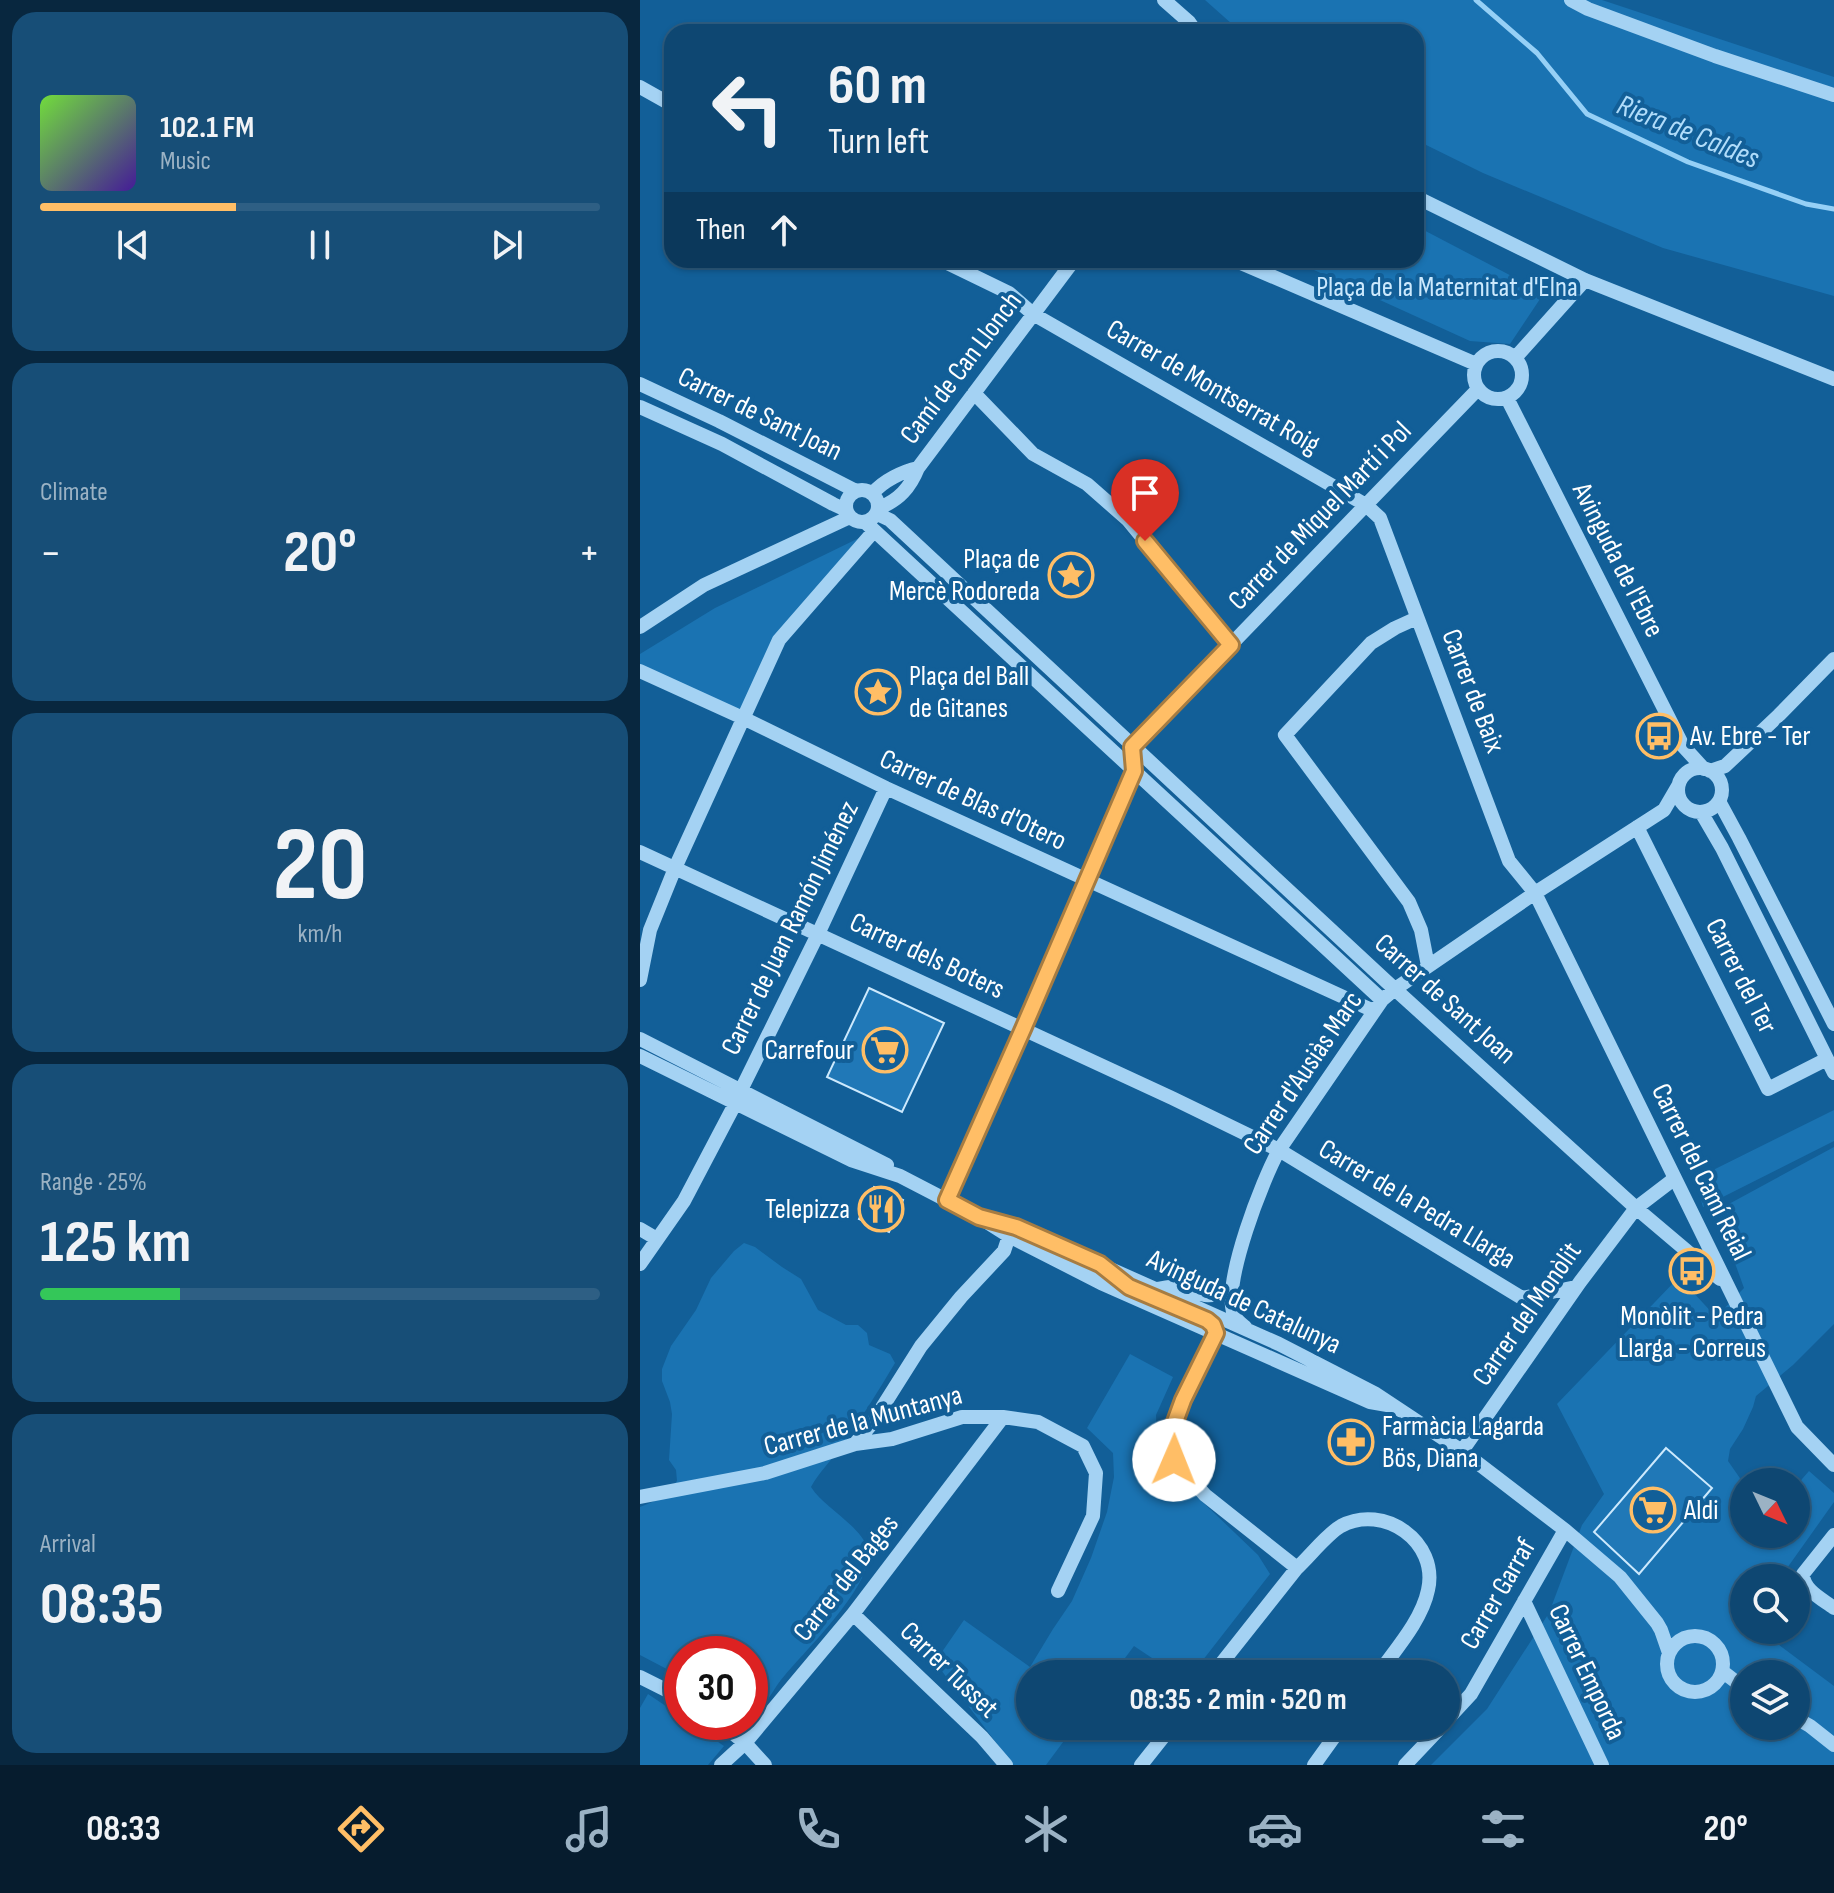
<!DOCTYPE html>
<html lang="en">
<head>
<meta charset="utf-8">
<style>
  body { margin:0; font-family:"Sofia Sans Condensed",sans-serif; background:#174e77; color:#f1f3f6; height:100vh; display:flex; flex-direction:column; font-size:30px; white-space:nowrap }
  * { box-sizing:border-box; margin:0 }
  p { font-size:26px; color:#9bb2c4 }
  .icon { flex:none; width:44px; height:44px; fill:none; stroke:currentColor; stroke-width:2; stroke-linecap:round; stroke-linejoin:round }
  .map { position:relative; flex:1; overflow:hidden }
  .side { display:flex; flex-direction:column; gap:12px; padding:12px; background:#08273f; width:640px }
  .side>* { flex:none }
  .top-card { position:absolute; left:24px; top:24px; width:760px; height:244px; border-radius:24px; box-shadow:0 2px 6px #0004,0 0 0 2px #2e5f84; background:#0e4772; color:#f1f3f6; overflow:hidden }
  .needle { width:52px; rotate:133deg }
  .buttons { position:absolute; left:1090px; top:1468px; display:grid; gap:16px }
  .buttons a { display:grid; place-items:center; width:80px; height:80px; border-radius:50%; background:#0e4772; box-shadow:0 2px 6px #0004,0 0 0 2px #2e5f84; font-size:40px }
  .speed { position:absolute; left:24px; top:1636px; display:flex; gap:16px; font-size:40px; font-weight:700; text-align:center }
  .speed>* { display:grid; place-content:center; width:104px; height:104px; border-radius:50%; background:#0e4772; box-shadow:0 2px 6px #0004,0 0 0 2px #2e5f84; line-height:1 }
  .speed .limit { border:12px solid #d22; background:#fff; color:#111 }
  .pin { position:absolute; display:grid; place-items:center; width:68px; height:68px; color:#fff; margin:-82px -34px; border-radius:50% 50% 50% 0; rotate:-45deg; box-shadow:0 0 8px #0007 }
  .pin .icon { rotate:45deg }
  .me { position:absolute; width:88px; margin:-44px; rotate:1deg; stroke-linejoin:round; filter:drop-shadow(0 0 6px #0008) }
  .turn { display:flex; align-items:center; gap:28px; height:168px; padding:0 32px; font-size:36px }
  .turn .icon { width:104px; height:104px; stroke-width:2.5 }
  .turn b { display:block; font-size:56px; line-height:68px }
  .then { display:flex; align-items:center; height:76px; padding:0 32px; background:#0003; gap:16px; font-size:30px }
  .big { font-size:60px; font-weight:700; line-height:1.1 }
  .side .card { flex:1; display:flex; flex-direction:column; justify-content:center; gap:12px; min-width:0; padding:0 28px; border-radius:24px; background:#174e77 }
  .side .dial { align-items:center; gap:0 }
  .dial b { font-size:104px; line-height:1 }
  .song { display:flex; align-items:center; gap:24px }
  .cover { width:96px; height:96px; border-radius:12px; background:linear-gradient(135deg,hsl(100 70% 55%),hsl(260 70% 35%)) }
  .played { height:8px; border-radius:4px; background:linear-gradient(90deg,#ffbe66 35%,#2e5f84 35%) }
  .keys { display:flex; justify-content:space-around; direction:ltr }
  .heat { display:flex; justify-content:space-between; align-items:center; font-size:44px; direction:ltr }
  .charge { height:12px; border-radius:6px; background:linear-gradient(90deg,#34c759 25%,#2e5f84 0) }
  .trip { position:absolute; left:376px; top:1660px; width:444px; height:80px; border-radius:40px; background:#0e4772; box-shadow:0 2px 6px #0004,0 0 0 2px #2e5f84; font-weight:700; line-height:80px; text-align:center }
  .menu { display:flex; height:128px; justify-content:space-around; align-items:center; background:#061c2e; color:#9bb2c4 }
  .menu .icon { width:56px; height:56px }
  .menu .active { color:#ffbe66 }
  .menu b { font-size:36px; color:#f1f3f6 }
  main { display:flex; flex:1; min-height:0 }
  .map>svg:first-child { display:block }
</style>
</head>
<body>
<main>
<section class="side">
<div class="card">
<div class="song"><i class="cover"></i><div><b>102.1 FM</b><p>Music</p></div></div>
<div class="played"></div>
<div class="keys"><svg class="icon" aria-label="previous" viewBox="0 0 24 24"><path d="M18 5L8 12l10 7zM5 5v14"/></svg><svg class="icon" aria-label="pause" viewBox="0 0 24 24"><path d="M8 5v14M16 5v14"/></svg><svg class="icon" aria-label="next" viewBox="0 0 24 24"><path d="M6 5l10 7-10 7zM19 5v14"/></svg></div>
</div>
<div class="card"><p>Climate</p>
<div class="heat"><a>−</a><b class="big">20°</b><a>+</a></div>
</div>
<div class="card dial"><b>20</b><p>km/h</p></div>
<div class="card"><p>Range · 25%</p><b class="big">125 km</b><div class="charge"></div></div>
<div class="card"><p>Arrival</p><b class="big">08:35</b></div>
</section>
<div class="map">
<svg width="1194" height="1765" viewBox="0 0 1194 1765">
  <rect width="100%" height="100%" fill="#125f98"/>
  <!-- green -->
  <path fill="#1a73b2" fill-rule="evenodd" d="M565,0H962L1194,77V296L1023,248L843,173L776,140V32H601Z
    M776,226L904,293L870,344L830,341L652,260H776Z
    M219,538L136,636L100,712L0,665V654L75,608Z
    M1194,1110V1141L1063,1207L1055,1179Z
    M1194,1147V1324L1153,1365L1116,1396L1113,1407L1103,1429L1090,1449L1088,1461L1104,1484V1534H1156V1486L1169,1471L1194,1493V1502L1140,1578H1104V1630H1119L1194,1686V1765H791L847,1709L909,1613L942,1525L964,1494L917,1404L1039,1277L1076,1317L1104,1288L1076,1211ZM1104,1674H1156V1726H1104Z
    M104,1243L115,1247L142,1267L161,1279L178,1310L206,1325H218L227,1333L229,1345L250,1354L255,1363C238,1392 220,1420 201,1447C191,1461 179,1472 171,1487C185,1509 222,1526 228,1550C235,1583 166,1650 145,1675C132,1689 128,1707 110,1715V1654H42V1677L0,1655V1507L22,1498L37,1481L36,1470L29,1460L32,1414L30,1402L22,1381V1369L31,1346L56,1310L71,1278L94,1251Z
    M490,1354L533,1377L516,1415L517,1439L519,1450L532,1470L548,1488L618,1555L630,1574L552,1674H536L494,1646L473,1674H390V1726H435L406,1765H373L295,1662L324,1620L390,1667L413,1629L432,1601L451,1558L467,1512L474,1477L473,1453L447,1428Z
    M8,1694L42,1717V1722H49L84,1746L68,1765H0V1708Z"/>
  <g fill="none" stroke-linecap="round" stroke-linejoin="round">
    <!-- stream -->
    <path stroke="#96d0f6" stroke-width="5" d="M836,0L897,53L947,114L1048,162L1166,204L1194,209"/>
  </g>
  <!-- building -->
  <path fill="#2078b7" stroke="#cce9fd" stroke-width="2" d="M229,988L304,1023L262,1112L187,1077Z
    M234,1187L263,1200L249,1232L219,1219Z
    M1026,1448L1072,1488L999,1574L954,1532Z"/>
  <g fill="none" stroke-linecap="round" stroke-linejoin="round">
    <!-- minor -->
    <path stroke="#a4d2f3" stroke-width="14" d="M524,0L549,22L556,32
      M931,0L948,9L1075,56L1194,95
      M0,87L32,105
      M776,197L945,280L1194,379
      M301,260L369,293L393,314L726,505L740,518L869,861L895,893L1157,1427L1194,1465
      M594,260L836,364
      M834 375a24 24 0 1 1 48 0a24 24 0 1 1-48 0Z
      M875,358L945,280
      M0,384L79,421L216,491
      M334,393L393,454L447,484L488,520L591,645
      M867,398L1043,746L1064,769
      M0,407L82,444L193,504L206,510
      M206 506a16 16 0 1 1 32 0a16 16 0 1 1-32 0Z
      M233,493C243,481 263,471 278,468
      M239,508C259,500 270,488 278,468L434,260
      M237,514L250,520L747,982L996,1208L1080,1279
      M225,522L742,1000
      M777,618L755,628L731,643L645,735L769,902L781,930L788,966
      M0,627L64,585L210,517
      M0,671L103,718L246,788L734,1011
      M1038 790a22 22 0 1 1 44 0a22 22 0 1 1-44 0Z
      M1070,771L1085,766L1139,715L1194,659
      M1079,801L1099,838L1194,1024
      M1061,812L1082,848L1194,1073
      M997,827L1128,1089L1187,1059
      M0,852L532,1098L639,1150L882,1298L936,1287
      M0,980L10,930L35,868L139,640L234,531
      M0,1039L247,1165
      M0,1056L211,1160L260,1176L339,1217L369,1236L461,1283L730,1402L753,1406
      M101,1090L178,934L246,788
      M307,1200L383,1029L494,771L492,747L838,389
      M355,1221L376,1227L639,1344L736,1394L822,1451L925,1530L980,1577L1017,1623L1021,1630L1029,1653
      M0,1229L17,1239
      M0,1264L44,1201L95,1104
      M517,1289C524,1288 532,1286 538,1287C559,1291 563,1301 586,1291
      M572,1324L576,1333L543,1400L528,1441L534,1460L565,1495L657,1568L573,1674
      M605,1327C599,1322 595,1319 593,1312C584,1279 622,1181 639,1150L742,1000L755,989L895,893L1024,810L1038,786
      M215,1444L233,1422L281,1346L321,1297L364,1251L369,1236
      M822,1451L940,1282L996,1208L1034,1179
      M0,1497L125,1473L215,1444L252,1439L322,1417H363L398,1422L443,1446L456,1473L453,1516L418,1591
      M1194,1535L1163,1574C1163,1590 1182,1599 1194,1608
      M657,1568C670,1556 687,1534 701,1526C744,1503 799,1542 788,1590C782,1620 755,1650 738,1674
      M884,1601L962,1765
      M213,1614L342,1737L366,1765
      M1027 1664a28 28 0 1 1 56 0a28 28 0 1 1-56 0Z
      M1082,1671L1104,1688
      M0,1677L42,1698
      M1156,1718L1170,1726L1194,1745
      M806,1721L831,1694L925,1530
      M79,1722L105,1743L125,1765
      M81,1765L105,1743L213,1614L363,1417
      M501,1765L532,1726
      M674,1765L702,1726
      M765,1765L802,1726"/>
  </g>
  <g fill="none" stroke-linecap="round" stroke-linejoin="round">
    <!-- route casing -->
    <g stroke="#a67c42" stroke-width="20">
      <path id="route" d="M505,541L591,645L492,747L494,771L383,1029L307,1200L339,1217L376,1227L460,1264L489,1287L567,1320L573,1325L576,1333L543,1400L528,1441L534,1460"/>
    </g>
    <!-- route -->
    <use href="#route" stroke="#ffbe66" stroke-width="14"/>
  </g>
  <!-- icons -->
  <defs>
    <g id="sight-ring" transform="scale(2.3)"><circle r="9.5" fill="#125f98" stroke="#ffbe66" stroke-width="1.5"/><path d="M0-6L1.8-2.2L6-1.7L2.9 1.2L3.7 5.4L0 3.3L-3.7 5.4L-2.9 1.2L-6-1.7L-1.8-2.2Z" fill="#ffbe66"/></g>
    <g id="bus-ring" transform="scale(2.3)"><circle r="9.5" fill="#125f98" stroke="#ffbe66" stroke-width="1.5"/><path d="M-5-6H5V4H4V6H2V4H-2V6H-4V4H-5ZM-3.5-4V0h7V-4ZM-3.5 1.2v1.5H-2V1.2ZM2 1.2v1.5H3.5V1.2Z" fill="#ffbe66"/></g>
    <g id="supermarket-ring" transform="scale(2.3)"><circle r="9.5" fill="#125f98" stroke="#ffbe66" stroke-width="1.5"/><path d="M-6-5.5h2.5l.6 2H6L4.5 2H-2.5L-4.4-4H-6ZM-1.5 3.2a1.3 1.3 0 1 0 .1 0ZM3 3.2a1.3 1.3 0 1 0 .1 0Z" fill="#ffbe66"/></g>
    <g id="restaurant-ring" transform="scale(2.3)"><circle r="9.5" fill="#125f98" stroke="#ffbe66" stroke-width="1.5"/><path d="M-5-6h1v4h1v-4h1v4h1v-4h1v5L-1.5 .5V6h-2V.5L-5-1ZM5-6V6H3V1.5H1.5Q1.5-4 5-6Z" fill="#ffbe66"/></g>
    <g id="pharmacy-ring" transform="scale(2.3)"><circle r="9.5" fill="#125f98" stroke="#ffbe66" stroke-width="1.5"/><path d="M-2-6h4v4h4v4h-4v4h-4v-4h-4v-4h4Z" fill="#ffbe66"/></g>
  </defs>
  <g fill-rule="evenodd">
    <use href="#sight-ring" x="431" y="575"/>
    <use href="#sight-ring" x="238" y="692"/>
    <use href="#bus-ring" x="1019" y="736"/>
    <use href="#supermarket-ring" x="245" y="1050"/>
    <use href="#restaurant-ring" x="241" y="1209"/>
    <use href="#bus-ring" x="1052" y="1271"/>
    <use href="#pharmacy-ring" x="711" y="1442"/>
    <use href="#supermarket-ring" x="1013" y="1510"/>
  </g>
  <g text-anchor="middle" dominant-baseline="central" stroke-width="8" stroke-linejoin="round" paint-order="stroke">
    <!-- park labels -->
    <g font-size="28" fill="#cce9fd" stroke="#125f98">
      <text x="807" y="287">Plaça de la Maternitat d'Elna</text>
    </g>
    <!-- street labels -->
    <g font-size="28" fill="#fff" stroke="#125f98">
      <text transform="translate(321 368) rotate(-53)">Camí de Can Llonch</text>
      <text transform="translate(573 387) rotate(30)">Carrer de Montserrat Roig</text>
      <text transform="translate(120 414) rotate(26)">Carrer de Sant Joan</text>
      <text transform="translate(680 516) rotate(-46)">Carrer de Miquel Martí i Pol</text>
      <text transform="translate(978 560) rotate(63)">Avinguda de l'Ebre</text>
      <text transform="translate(833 691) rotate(69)">Carrer de Baix</text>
      <text transform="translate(333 800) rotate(25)">Carrer de Blas d'Otero</text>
      <text transform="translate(150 928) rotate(-64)">Carrer de Juan Ramón Jiménez</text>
      <text transform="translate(287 956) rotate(25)">Carrer dels Boters</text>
      <text transform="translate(1101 976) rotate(63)">Carrer del Ter</text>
      <text transform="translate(805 999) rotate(42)">Carrer de Sant Joan</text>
      <text transform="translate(663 1073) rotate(-56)">Carrer d'Ausiàs Marc</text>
      <text transform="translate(1061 1172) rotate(64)">Carrer del Camí Reial</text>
      <text transform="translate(777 1204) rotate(31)">Carrer de la Pedra Llarga</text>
      <text transform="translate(604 1302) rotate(25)">Avinguda de Catalunya</text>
      <text transform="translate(887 1314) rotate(-55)">Carrer del Monòlit</text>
      <text transform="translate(223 1421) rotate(-15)">Carrer de la Muntanya</text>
      <text transform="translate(206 1578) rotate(-52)">Carrer del Bages</text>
      <text transform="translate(858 1594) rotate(-60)">Carrer Garraf</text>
      <text transform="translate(309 1670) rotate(44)">Carrer Tusset</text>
      <text transform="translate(947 1672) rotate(65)">Carrer Emporda</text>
    </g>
    <!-- poi labels -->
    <g font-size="28" fill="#fff" stroke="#125f98" text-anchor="start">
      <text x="400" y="559" text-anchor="end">Plaça de<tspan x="400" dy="32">Mercè Rodoreda</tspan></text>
      <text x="269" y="676">Plaça del Ball<tspan x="269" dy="32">de Gitanes</tspan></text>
      <text x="1050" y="736">Av. Ebre - Ter</text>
      <text x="214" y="1050" text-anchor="end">Carrefour</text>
      <text x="210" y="1209" text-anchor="end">Telepizza</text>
      <text x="1052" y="1316" text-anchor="middle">Monòlit - Pedra<tspan x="1052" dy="32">Llarga - Correus</tspan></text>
      <text x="742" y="1426">Farmàcia Lagarda<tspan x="742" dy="32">Bös, Diana</tspan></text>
      <text x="1044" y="1510">Aldi</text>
    </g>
    <!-- water labels -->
    <g font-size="30" font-style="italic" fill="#b0dcfa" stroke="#125f98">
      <text transform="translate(1048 132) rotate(22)">Riera de Caldes</text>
    </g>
  </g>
</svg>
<div class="buttons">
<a><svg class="needle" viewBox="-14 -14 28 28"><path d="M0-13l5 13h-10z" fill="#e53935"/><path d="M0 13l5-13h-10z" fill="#9bb2c4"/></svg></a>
<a><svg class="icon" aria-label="search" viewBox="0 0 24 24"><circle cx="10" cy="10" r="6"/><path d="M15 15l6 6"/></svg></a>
<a><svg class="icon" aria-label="layers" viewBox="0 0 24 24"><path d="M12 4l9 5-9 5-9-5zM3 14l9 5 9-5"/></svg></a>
</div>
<div class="speed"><div class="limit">30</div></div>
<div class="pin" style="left:505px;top:541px;background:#d93025"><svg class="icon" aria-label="arrive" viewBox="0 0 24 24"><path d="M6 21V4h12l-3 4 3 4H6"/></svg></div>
<svg class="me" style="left:534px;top:1460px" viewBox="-20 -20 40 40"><circle r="19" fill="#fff"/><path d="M0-13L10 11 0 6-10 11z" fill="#ffbe66"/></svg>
<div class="trip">08:35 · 2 min · 520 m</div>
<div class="top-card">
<div class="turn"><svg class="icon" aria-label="left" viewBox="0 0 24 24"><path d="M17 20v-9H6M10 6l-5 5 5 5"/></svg><div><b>60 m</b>Turn left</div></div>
<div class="then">Then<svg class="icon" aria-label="ahead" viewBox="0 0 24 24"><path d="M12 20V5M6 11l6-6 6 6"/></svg></div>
</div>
</div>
</main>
<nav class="menu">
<b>08:33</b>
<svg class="icon active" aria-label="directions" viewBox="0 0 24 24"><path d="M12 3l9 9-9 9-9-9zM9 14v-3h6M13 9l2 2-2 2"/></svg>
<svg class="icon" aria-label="music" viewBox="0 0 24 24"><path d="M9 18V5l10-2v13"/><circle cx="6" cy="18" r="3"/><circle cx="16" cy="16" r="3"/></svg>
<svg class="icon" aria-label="phone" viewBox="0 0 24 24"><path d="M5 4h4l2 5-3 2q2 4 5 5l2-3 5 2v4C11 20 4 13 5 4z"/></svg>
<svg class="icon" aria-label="climate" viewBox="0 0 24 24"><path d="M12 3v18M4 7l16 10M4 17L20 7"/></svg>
<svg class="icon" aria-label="car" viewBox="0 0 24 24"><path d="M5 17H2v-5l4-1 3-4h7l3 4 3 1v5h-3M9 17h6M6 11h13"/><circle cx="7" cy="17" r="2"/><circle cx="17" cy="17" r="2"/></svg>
<svg class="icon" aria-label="filters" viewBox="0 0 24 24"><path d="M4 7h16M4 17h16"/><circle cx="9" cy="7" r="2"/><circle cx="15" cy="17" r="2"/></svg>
<b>20°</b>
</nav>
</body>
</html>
